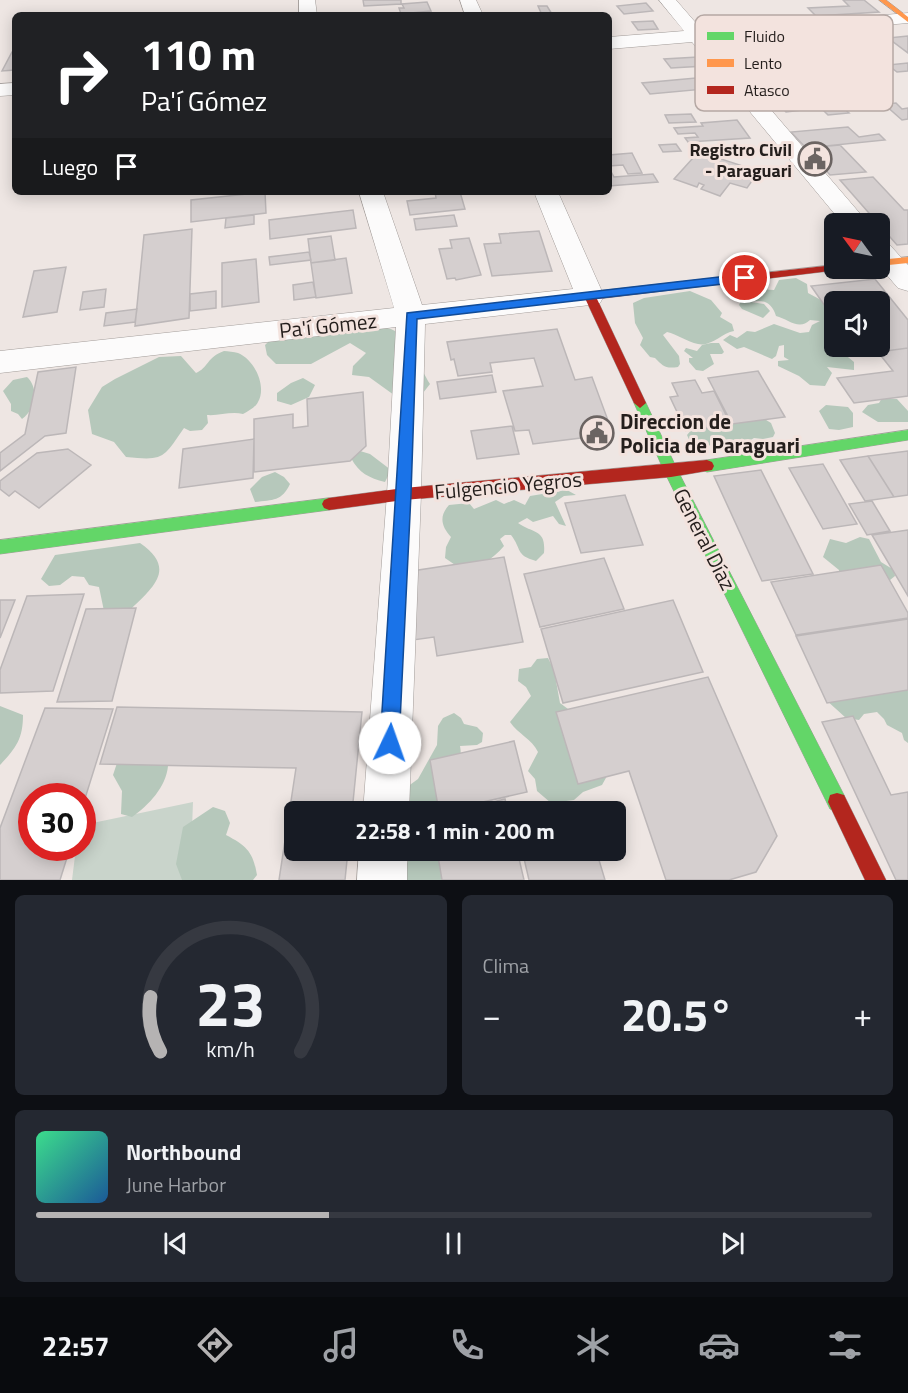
<!DOCTYPE html>
<html lang="es">
<head>
<meta charset="utf-8">
<style>
  body { margin:0; font-family:"Titillium Web",sans-serif; background:#242831; color:#f1f3f6; height:100vh; display:flex; flex-direction:column; font-size:22px; white-space:nowrap }
  * { box-sizing:border-box; margin:0 }
  p { font-size:20px; color:#9ea1a6 }
  .icon { flex:none; width:33px; height:33px; fill:none; stroke:currentColor; stroke-width:2; stroke-linecap:round; stroke-linejoin:round }
  .map { position:relative; height:880px; overflow:hidden }
  .details { display:flex; flex-direction:column; gap:15px; padding:15px; background:#0d0f14; flex:1 }
  .details>* { flex:none }
  .guide { position:absolute; left:12px; top:12px; width:600px; height:183px; border-radius:9px; box-shadow:0 3px 15px #0003; background:#202124; color:#fff; overflow:hidden }
  .needle { width:39px; rotate:303deg }
  .tools { position:absolute; left:824px; top:213px; display:grid; gap:12px }
  .tools a { display:grid; place-items:center; width:66px; height:66px; border-radius:9px; background:#171b24; box-shadow:0 3px 15px #0003; font-size:30px }
  .speed { position:absolute; left:18px; top:783px; display:flex; gap:12px; font-size:30px; font-weight:700; text-align:center }
  .speed>* { display:grid; place-content:center; width:78px; height:78px; border-radius:50%; background:#171b24; box-shadow:0 3px 15px #0003; line-height:1 }
  .speed .limit { border:9px solid #d22; background:#fff; color:#111 }
  .pin { position:absolute; display:grid; place-items:center; width:51px; height:51px; color:#fff; margin:-26px; border:3px solid #fff; border-radius:50%; box-shadow:0 2px 6px #0007 }
  .me { position:absolute; width:66px; margin:-33px; rotate:3deg; stroke-linejoin:round; filter:drop-shadow(0 0 4px #0008) }
  .turn { display:flex; align-items:center; gap:21px; height:126px; padding:0 30px; font-size:27px }
  .turn .icon { width:78px; height:78px; stroke-width:2.5 }
  .turn b { display:block; font-size:42px; line-height:51px }
  .then { display:flex; align-items:center; height:57px; padding:0 30px; background:#0003; gap:12px; font-size:22px }
  .big { font-size:45px; font-weight:700; line-height:1.1 }
  .details .widget { flex:1; display:flex; flex-direction:column; justify-content:center; gap:9px; min-width:0; padding:0 21px; border-radius:9px; background:#242831 }
  .details .dial { align-items:center; gap:0 }
  .dial svg { height:156px; overflow:visible; fill:none; stroke:#363941; stroke-width:7; stroke-linecap:round; text-anchor:middle }
  .dial text { fill:#f1f3f6; stroke:none }
  .song { display:flex; align-items:center; gap:18px }
  .cover { width:72px; height:72px; border-radius:9px; background:linear-gradient(135deg,hsl(150 70% 55%),hsl(210 70% 35%)) }
  .played { height:6px; border-radius:3px; background:linear-gradient(90deg,#b5b3b3 35%,#363941 35%) }
  .keys { display:flex; justify-content:space-around; direction:ltr }
  .heat { display:flex; justify-content:space-between; align-items:center; font-size:33px; direction:ltr }
  .details .tiles { flex:1; display:grid; gap:15px; grid-template-columns:1fr 1fr }
  .widget:last-child { grid-column:span 2 }
  .trip { position:absolute; left:284px; top:801px; width:342px; height:60px; border-radius:9px; background:#171b24; box-shadow:0 3px 15px #0003; font-weight:700; line-height:60px; text-align:center }
  .dock { display:flex; height:96px; justify-content:space-around; align-items:center; background:#090b0e; color:#9ea1a6 }
  .dock .icon { width:42px; height:42px }
  .dock .current { color:#b5b3b3 }
  .dock b { font-size:27px; color:#f1f3f6 }
  .map>svg:first-child { display:block }
</style>
</head>
<body>
<div class="map">
<svg width="908" height="880" viewBox="0 0 908 880">
  <rect width="100%" height="100%" fill="#eee6e3"/>
  <!-- green -->
  <path fill="#c9d4cb" d="M193,802L190,880H72L76,848H82L83,825Z"/>
  <!-- forest -->
  <path fill="#b6c8bb" d="M796,278L807,284L808,293L821,300L834,302V342H827L829,346L837,348L854,362V370L827,367L832,373L825,386L810,385L799,376L778,366V361L789,360L784,357V345L779,346L776,356L772,359L744,347L737,349L723,340L730,335L737,338L747,331L755,332L774,324L800,333L809,332L812,325L820,321L810,320C799,331 788,319 776,316C772,303 764,299 751,302L764,304L770,311L763,318L742,309L739,305L741,301L730,294L737,288L774,290L779,280Z
    M690,291L711,300L722,313L720,317L732,324L734,331C722,333 711,347 698,344C687,342 677,334 667,332L663,335L679,356L680,364L678,367C665,369 663,366 655,358L650,357L640,345L643,338L635,323L633,303L644,298Z
    M366,328C375,328 387,326 395,331C410,341 421,370 430,384L423,393L394,395L369,377L352,375L353,366L366,353L350,343L311,364H276L267,355L265,345L271,339Z
    M711,343H719L724,352L722,354H710L714,364L703,371L696,370L689,362V358H693L684,351L686,348L697,351L702,345Z
    M224,351C228,351 234,352 238,353C255,360 267,387 258,402C255,408 248,411 243,414C231,411 219,416 207,415L208,423L202,430L190,431L184,428C163,458 165,461 126,457L114,442L92,434L88,410L102,387L115,379L159,357L181,356L196,373C208,368 207,357 224,351Z
    M27,377C39,388 36,409 22,419L18,414L11,411V404L3,391L13,380Z
    M303,378L315,385L309,397L291,405L277,401V393L291,383Z
    M882,398L897,399L908,411V422H878L862,412L868,405L879,403Z
    M826,405L848,407L853,413V427L839,430L829,429L819,411Z
    M761,417L771,423L775,433L773,437L763,439L754,438L749,441L742,440L737,444L726,443L719,447L714,444L698,449L691,444L687,435L699,421L714,423L728,418Z
    M360,451L370,454L391,470L385,482C369,478 359,473 351,458Z
    M275,472L284,477L290,484C282,501 273,500 255,502L250,489L262,477Z
    M567,490L576,495L564,496L555,502L566,526L559,524L553,516L533,522L527,518L518,523C534,534 546,529 544,553L536,561C515,555 522,549 511,535H505L500,539L504,546C492,560 479,568 461,569L445,558L446,547L451,537C441,526 439,516 449,505L469,503L474,509L496,500L504,504L514,500L525,505L530,496Z
    M860,537L869,539L881,562L894,570L895,576L890,580V589L839,576V570L823,557L830,539L846,543Z
    M140,543C176,568 155,586 131,609L118,608L104,611L99,587L89,585L84,577L72,576L60,585L49,586L41,579L55,555Z
    M548,658L554,670L560,703L576,715L607,776L602,785L583,792L574,800L551,803L537,791L535,779L528,771L538,752C532,739 518,734 510,722L531,696L526,687L518,681L519,669L531,667L537,659Z
    M908,675V743L904,740L902,733L887,725L884,719L877,712L864,714L859,720L846,718L825,699Z
    M0,706L23,715C23,739 16,748 0,765Z
    M454,713L461,718L464,724L477,727L483,733L482,742L477,745L460,746C465,770 443,788 444,811H407V787L418,779L437,745L438,726L443,718Z
    M161,759L168,766C166,787 149,805 132,817L121,814L122,791L113,775L117,763Z
    M213,807L225,811L230,823L226,835C247,846 253,852 257,875L253,880H182L176,864L183,827Z
    M412,850L454,851L474,880H401Z"/>
  <!-- building -->
  <path fill="#d5cfcf" stroke="#bcb7b8" stroke-width="1.5" d="M363,0H401V4L364,6Z
    M843,0H864L879,12L816,16L808,8L849,6Z
    M427,2L431,11L401,14L399,8H404L402,4Z
    M646,3L653,11L624,14L617,6Z
    M538,6H547L552,14L542,15Z
    M653,21L658,29L638,30L632,22Z
    M908,36V53L888,38Z
    M12,52H15V70L2,71Z
    M698,57L705,66L671,68L664,59Z
    M908,63V71L897,72L888,65Z
    M696,78L705,89L650,94L642,83Z
    M827,97L837,106L786,112L777,102Z
    M896,103L902,109L908,108V119L902,120L884,104Z
    M841,106L849,113L828,115L821,108Z
    M691,114L696,122L669,123L665,115Z
    M737,120L750,138L688,142L685,138L698,137L695,133L678,134L674,128L703,126L701,123Z
    M848,127L859,137L879,134L885,140L806,148L791,132Z
    M676,144L681,151L663,152L659,145Z
    M840,145L866,172L830,175L806,148Z
    M702,148L725,155L721,159L749,168L744,174L754,178L747,188L730,183L720,196L701,189L704,185L699,183L697,187L674,179Z
    M632,153L642,173L628,174L623,165L609,166V155Z
    M609,168L614,177L653,174L658,182L609,186Z
    M873,177L904,210H908V244L897,245L840,180Z
    M265,192L266,213L191,222V200Z
    M435,192H460L465,209L410,215L407,201L436,198Z
    M353,210L356,228L270,239L269,220Z
    M254,215V224L225,228L226,218Z
    M454,215L457,226L416,230L414,219Z
    M192,229L189,318L135,326L144,235Z
    M539,231L552,271L492,276L484,244L501,243L499,234Z
    M331,236L335,260L311,263L308,239Z
    M469,238L481,275L456,280L455,278L447,279L439,249L452,248L450,240Z
    M309,252L311,260L270,265L269,257Z
    M346,258L352,293L316,298L311,263Z
    M256,259L259,302L222,307V263Z
    M66,267L57,312L23,317L34,271Z
    M875,279L908,320V348L886,351L879,341V302H834V308L827,309L811,286Z
    M313,282L316,297L294,300L293,285Z
    M106,289L104,307L80,310L83,292Z
    M216,291V308L190,311V294Z
    M137,309L135,322L104,326L106,313Z
    M557,329L575,380L592,377L613,434L533,444L529,430L515,431L503,391L543,386L534,358L490,363L492,372L458,376L454,359L451,360L447,342Z
    M908,348V396L854,403L837,378L893,371L878,352Z
    M76,367L66,433L45,436L0,471V453L25,434L38,372Z
    M758,371L785,417L732,424L708,378Z
    M492,375L496,392L440,399L437,382Z
    M695,380L702,393L714,391L731,425L686,431L670,397L678,396L672,383Z
    M363,392L366,446L350,461L254,472V419L293,414V428L308,426L307,399Z
    M512,426L519,454L477,459L471,431Z
    M254,439L253,478L179,488L183,449Z
    M68,449L91,465L39,508L15,491L9,496L0,489V481L37,453Z
    M908,451V495L894,497L868,456Z
    M868,456L894,497L865,501L840,460Z
    M823,464L857,524L823,529L789,468Z
    M761,470L813,574L762,581L714,476Z
    M625,495L643,545L581,553L565,503Z
    M872,501L890,531L867,535L849,504Z
    M908,530V596L872,535Z
    M504,557L523,642L437,656L434,637L413,640L412,571Z
    M604,558L624,609L540,627L524,574Z
    M881,565L908,613V618L796,635L771,582Z
    M84,594L53,691L0,693V670L27,596Z
    M0,600H15L0,638Z
    M673,600L703,672L563,703L541,629Z
    M136,608L112,701L57,702L86,609Z
    M908,619V690L827,703L796,636Z
    M708,677L777,836L756,872L729,880H666L629,771L578,784L556,712Z
    M117,707L362,712L352,812H294V850H348L345,880H279L296,768L100,764Z
    M45,708L113,709L82,808V796H32V848H70L60,880H0V828Z
    M853,716L891,795L908,792V880H896L822,722Z
    M514,741L527,792L439,812L430,760Z
    M505,799L508,812H453Z
    M437,850H517L524,880H442Z
    M522,850H596L605,880H529Z"/>
  <g fill="none" stroke-linecap="round" stroke-linejoin="round">
    <!-- street casing -->
    <g stroke="#a29c99" stroke-width="1">
      <path id="street" d="M299,0H315L317,15H299Z
        M460,0H476L483,15H465Z
        M659,0H676L702,30L908,13V23L711,40L869,224H843L692,42L609,49V37L684,31Z
        M15,83V95L0,96V84Z
        M359,192H383L422,305L573,289L534,192H558L604,296L600,303L590,305L425,324L421,494L409,812H363L387,494L396,327L0,373V351L394,308Z
        M879,241L888,243L908,265V291L898,288L879,266Z
        M359,850H407V880H357Z"/>
    </g>
    <!-- fast casing -->
    <g stroke="#a29c99" stroke-width="1">
      <path id="fast" d="M640,398L646,403L678,471L844,795L846,802L844,809L837,811L830,809L664,471L634,403Z
        M908,430V440L707,472L702,470L700,466L702,462L707,460Z
        M329,498L334,500L336,504L334,508L329,510L0,554V540Z"/>
    </g>
    <!-- slow casing -->
    <g stroke="#a29c99" stroke-width="1">
      <path id="slow" d="M879,0H886L908,17V22Z
        M908,257V263L879,266V260Z"/>
    </g>
    <!-- jam casing -->
    <g stroke="#a29c99" stroke-width="1">
      <path id="jam" d="M834,265V268H839L838,270L597,299L646,403L640,408L634,403L584,296L590,292Z
        M707,460L712,462L714,466L712,470L671,477L404,500L329,510L324,508L322,504L324,500L329,498L404,488Z
        M837,793L844,795L886,880H865L828,802L830,795Z"/>
    </g>
    <!-- street -->
    <use href="#street" fill="#fcfbfb" fill-rule="evenodd"/>
    <!-- fast -->
    <use href="#fast" fill="#63d668" fill-rule="evenodd"/>
    <!-- slow -->
    <use href="#slow" fill="#ff974d" fill-rule="evenodd"/>
    <!-- jam -->
    <use href="#jam" fill="#b3261e" fill-rule="evenodd"/>
  </g>
  <!-- route -->
  <path fill="#1a73e8" stroke="#114b97" stroke-width="1.5" d="M745,274L749,276V281L417,319L411,494L399,743L396,750L390,753L383,750L380,743L407,313Z"/>
  <!-- icons -->
  <defs>
    <g id="civic-ring" transform="scale(1.725)"><circle r="9.5" fill="#f3e3de" stroke="#6b6462" stroke-width="1.5"/><path d="M-.6-6.5H3V-4.5H.6V-3L4-1V1h2V6H-6V1h2V-1L-.6-3ZM-1.2 2.5V6h2.4V2.5Z" fill="#6b6462"/></g>
  </defs>
  <g fill-rule="evenodd">
    <use href="#civic-ring" x="815" y="159"/>
    <use href="#civic-ring" x="597" y="433"/>
  </g>
  <g text-anchor="middle" dominant-baseline="central" stroke-width="6" stroke-linejoin="round" paint-order="stroke">
    <!-- far-poi labels -->
    <g font-size="18" font-weight="bold" fill="#241e1c" stroke="#f3e3de" text-anchor="end">
      <text x="792" y="149">Registro Civil<tspan x="792" dy="21">- Paraguari</tspan></text>
    </g>
    <!-- street labels -->
    <g font-size="21" fill="#241e1c" stroke="#f3e3de">
      <text transform="translate(328 325) rotate(-6)">Pa'í Gómez</text>
      <text transform="translate(508 485) rotate(-5)">Fulgencio Yegros</text>
      <text transform="translate(705 539) rotate(63)">General Díaz</text>
    </g>
    <!-- poi labels -->
    <g font-size="21" font-weight="bold" fill="#241e1c" stroke="#f3e3de" text-anchor="start">
      <text x="620" y="421">Direccion de<tspan x="620" dy="24">Policia de Paraguari</tspan></text>
    </g>
  </g>
  <!-- legend -->
  <rect x="695" y="15" width="198" height="96" rx="9" fill="#f3e3de" stroke="#b5a8a4" stroke-width="1.5"/>
  <rect x="707" y="32" width="27" height="8" fill="#63d668"/>
  <rect x="707" y="59" width="27" height="8" fill="#ff974d"/>
  <rect x="707" y="86" width="27" height="8" fill="#b3261e"/>
  <g font-size="16" fill="#241e1c">
    <text x="744" y="42">Fluido</text>
    <text x="744" y="69">Lento</text>
    <text x="744" y="96">Atasco</text>
  </g>
</svg>
<div class="tools">
<a><svg class="needle" viewBox="-14 -14 28 28"><path d="M0-13l5 13h-10z" fill="#e53935"/><path d="M0 13l5-13h-10z" fill="#9ea1a6"/></svg></a>
<a><svg class="icon" aria-label="sound" viewBox="0 0 24 24"><path d="M4 9h4l5-4v14l-5-4H4zM17 9q2 3 0 6"/></svg></a>
</div>
<div class="speed"><div class="limit">30</div></div>
<div class="pin" style="left:745px;top:278px;background:#d93025"><svg class="icon" aria-label="arrive" viewBox="0 0 24 24"><path d="M6 21V4h12l-3 4 3 4H6"/></svg></div>
<svg class="me" style="left:390px;top:743px" viewBox="-20 -20 40 40"><circle r="19" fill="#fff"/><path d="M0-13L10 11 0 6-10 11z" fill="#1a73e8"/></svg>
<div class="trip">22:58 · 1 min · 200 m</div>
<div class="guide">
<div class="turn"><svg class="icon" aria-label="right" viewBox="0 0 24 24"><path d="M7 20v-9h11M14 6l5 5-5 5"/></svg><div><b>110 m</b>Pa'í Gómez</div></div>
<div class="then">Luego<svg class="icon" aria-label="arrive" viewBox="0 0 24 24"><path d="M6 21V4h12l-3 4 3 4H6"/></svg></div>
</div>
</div>
<section class="details">
<div class="tiles">
<div class="widget dial"><svg viewBox="0 0 100 80">
<path d="M14 69A42 42 0 1 1 86 69"/>
<path d="M14 69A42 42 0 0 1 9 41" stroke="#b5b3b3"/>
<text x="50" y="56" font-size="32" font-weight="700">23</text>
<text x="50" y="72" font-size="11">km/h</text>
</svg></div>
<div class="widget"><p>Clima</p>
<div class="heat"><a>−</a><b class="big">20.5°</b><a>+</a></div>
</div>
<div class="widget">
<div class="song"><i class="cover"></i><div><b>Northbound</b><p>June Harbor</p></div></div>
<div class="played"></div>
<div class="keys"><svg class="icon" aria-label="previous" viewBox="0 0 24 24"><path d="M18 5L8 12l10 7zM5 5v14"/></svg><svg class="icon" aria-label="pause" viewBox="0 0 24 24"><path d="M8 5v14M16 5v14"/></svg><svg class="icon" aria-label="next" viewBox="0 0 24 24"><path d="M6 5l10 7-10 7zM19 5v14"/></svg></div>
</div>
</div>
</section>
<nav class="dock">
<b>22:57</b>
<svg class="icon current" aria-label="directions" viewBox="0 0 24 24"><path d="M12 3l9 9-9 9-9-9zM9 14v-3h6M13 9l2 2-2 2"/></svg>
<svg class="icon" aria-label="music" viewBox="0 0 24 24"><path d="M9 18V5l10-2v13"/><circle cx="6" cy="18" r="3"/><circle cx="16" cy="16" r="3"/></svg>
<svg class="icon" aria-label="phone" viewBox="0 0 24 24"><path d="M5 4h4l2 5-3 2q2 4 5 5l2-3 5 2v4C11 20 4 13 5 4z"/></svg>
<svg class="icon" aria-label="climate" viewBox="0 0 24 24"><path d="M12 3v18M4 7l16 10M4 17L20 7"/></svg>
<svg class="icon" aria-label="car" viewBox="0 0 24 24"><path d="M5 17H2v-5l4-1 3-4h7l3 4 3 1v5h-3M9 17h6M6 11h13"/><circle cx="7" cy="17" r="2"/><circle cx="17" cy="17" r="2"/></svg>
<svg class="icon" aria-label="filters" viewBox="0 0 24 24"><path d="M4 7h16M4 17h16"/><circle cx="9" cy="7" r="2"/><circle cx="15" cy="17" r="2"/></svg>
</nav>
</body>
</html>
